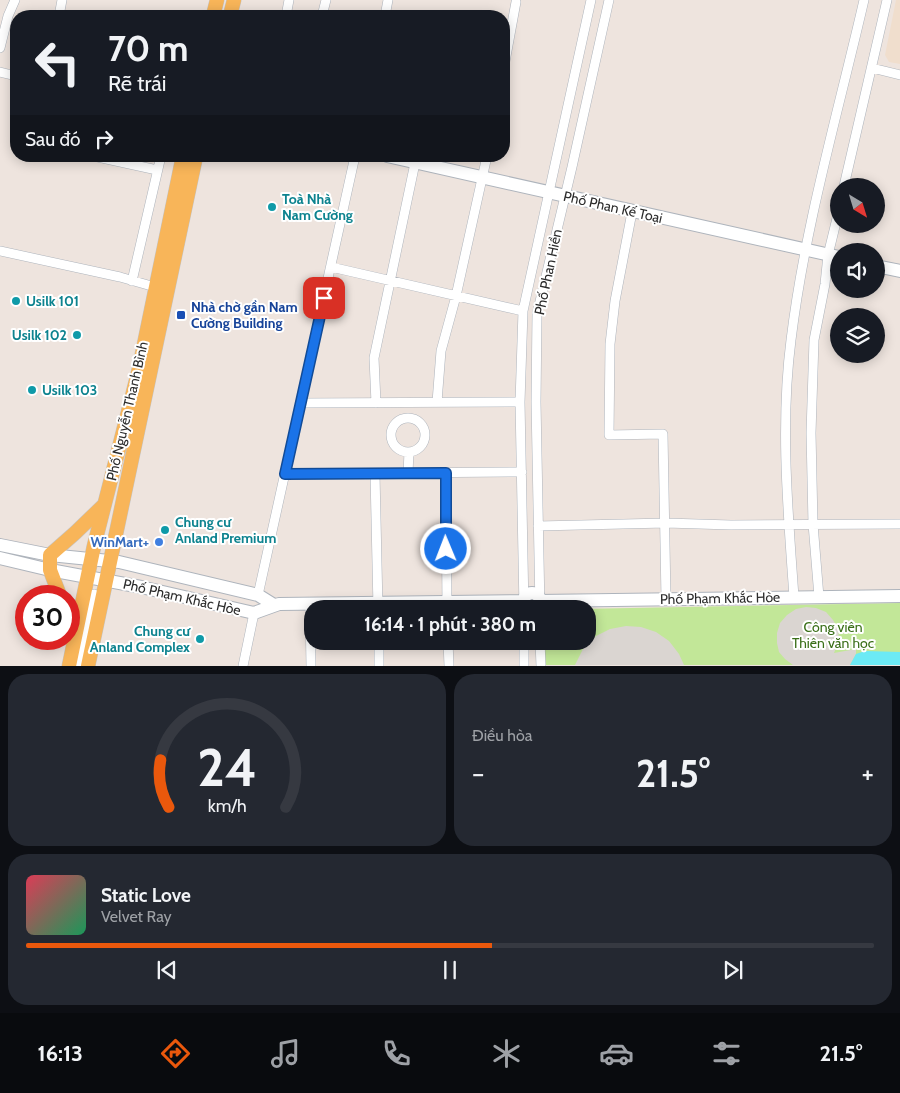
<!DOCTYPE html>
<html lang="vi">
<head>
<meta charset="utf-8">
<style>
  body { margin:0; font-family:Cabin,sans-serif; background:#242831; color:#f1f3f6; height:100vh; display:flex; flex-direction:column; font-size:19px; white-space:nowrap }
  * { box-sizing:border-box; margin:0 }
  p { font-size:16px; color:#9ea1a6 }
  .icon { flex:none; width:28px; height:28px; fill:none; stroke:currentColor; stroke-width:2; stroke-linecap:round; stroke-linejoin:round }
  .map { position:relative; height:666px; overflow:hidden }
  .panel { display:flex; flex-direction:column; gap:8px; padding:8px; background:#0d0f14; flex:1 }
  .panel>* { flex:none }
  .top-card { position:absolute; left:10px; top:10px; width:500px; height:152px; border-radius:20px; box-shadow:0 2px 12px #0003; background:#171b24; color:#f1f3f6; overflow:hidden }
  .needle { width:32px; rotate:142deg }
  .fabs { position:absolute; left:830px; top:178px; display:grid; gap:10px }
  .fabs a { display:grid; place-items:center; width:55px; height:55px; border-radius:50%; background:#171b24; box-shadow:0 2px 12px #0003; font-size:25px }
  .speed { position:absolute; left:15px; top:585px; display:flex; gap:10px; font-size:25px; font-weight:700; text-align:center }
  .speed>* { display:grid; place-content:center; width:65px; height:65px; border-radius:50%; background:#171b24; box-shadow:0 2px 12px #0003; line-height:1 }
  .speed .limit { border:8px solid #d22; background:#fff; color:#111 }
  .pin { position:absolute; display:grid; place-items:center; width:42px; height:42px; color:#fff; margin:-21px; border-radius:10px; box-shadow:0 2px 8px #0006 }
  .me { position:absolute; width:55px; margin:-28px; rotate:359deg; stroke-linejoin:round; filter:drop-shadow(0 0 4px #0008) }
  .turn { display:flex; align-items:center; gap:18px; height:105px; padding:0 15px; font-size:22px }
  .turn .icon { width:65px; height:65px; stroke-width:2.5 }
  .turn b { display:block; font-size:35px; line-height:42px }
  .then { display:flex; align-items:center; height:48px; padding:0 15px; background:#0003; gap:10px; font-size:19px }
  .big { font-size:38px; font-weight:700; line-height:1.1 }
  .panel .widget { flex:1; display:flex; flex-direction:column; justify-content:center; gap:8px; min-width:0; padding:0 18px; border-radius:20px; background:#242831 }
  .panel .dial { align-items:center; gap:0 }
  .dial svg { height:130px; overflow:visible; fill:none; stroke:#363941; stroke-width:7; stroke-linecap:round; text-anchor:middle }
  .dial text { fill:#f1f3f6; stroke:none }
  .song { display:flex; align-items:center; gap:15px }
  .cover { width:60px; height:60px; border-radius:8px; background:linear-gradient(135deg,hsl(350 70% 55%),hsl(150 70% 35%)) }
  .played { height:5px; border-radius:2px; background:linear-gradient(90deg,#ea580c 55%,#363941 55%) }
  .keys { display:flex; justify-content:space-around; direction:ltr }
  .heat { display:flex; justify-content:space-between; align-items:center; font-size:28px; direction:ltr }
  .panel .tiles { flex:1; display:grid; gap:8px; grid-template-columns:1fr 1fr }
  .widget:last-child { grid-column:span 2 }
  .trip { position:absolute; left:304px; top:600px; width:292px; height:50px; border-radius:20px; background:#171b24; box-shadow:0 2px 12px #0003; font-weight:700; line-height:50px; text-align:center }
  .tabs { display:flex; height:80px; justify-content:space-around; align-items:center; background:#090b0e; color:#9ea1a6 }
  .tabs .icon { width:35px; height:35px }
  .tabs .active { color:#ea580c }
  .tabs b { font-size:22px; color:#f1f3f6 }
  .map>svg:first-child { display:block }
</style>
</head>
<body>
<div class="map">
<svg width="900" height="666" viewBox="0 0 900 666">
  <rect width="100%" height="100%" fill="#eee4de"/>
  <!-- education -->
  <path fill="#f0decd" d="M896,0H900V64L889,62L885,55Z"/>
  <!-- green -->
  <path fill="#c2e798" d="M900,603V665H541V641H588V609H578Z"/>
  <!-- plaza -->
  <path fill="#dad5d1" d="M806,607L816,608L826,612L833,620L838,629L839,640L834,653L856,649V654L850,665H793L785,659L779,652L777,643V633L780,623L787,615L796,609Z
    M626,626L641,627L656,632L669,641L679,654L684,665H575L584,647L596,636L610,629Z"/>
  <!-- water -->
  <path fill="#6ceaf5" d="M865,651L900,652V665H850L856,654Z"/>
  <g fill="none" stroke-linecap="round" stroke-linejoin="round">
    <!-- street casing -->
    <g stroke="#aeb4bc" stroke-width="10">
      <path id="street" d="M59,16L62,0
        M286,16L289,0
        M322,16L326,0
        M385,16L388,0
        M0,48L8,16L15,0
        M504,67L516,2
        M872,68L900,75
        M0,72L16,76
        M93,156L157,170
        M844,186L887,0
        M632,212L615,301L610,344L609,435L663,434L666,599
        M0,251L120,277L155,287
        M331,267L523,311
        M132,281L161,156
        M437,402L441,351L456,296L487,156
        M301,403L520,402
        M376,403L374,358L415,163
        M391 435a17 17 0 1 1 34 0a17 17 0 1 1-34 0Z
        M408,473L409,452
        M446,473L447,609
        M285,474L522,472
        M375,474L378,608
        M538,526L666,523L731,525L900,524
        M258,595L355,156
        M794,597C788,512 780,425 791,340C805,225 838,113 864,0
        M819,597L813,524L811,433L814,340L825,284L828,255L839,210
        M310,604L311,666
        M524,609L520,402L523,311L591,0
        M540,609L536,402L537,314L572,167L609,0
        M379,641V666
        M448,641L449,666
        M540,641L541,666
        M78,666L94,594
        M243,666L254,613
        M524,666V641"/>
    </g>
    <!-- secondary casing -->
    <g stroke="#aeb4bc" stroke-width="14">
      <path id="secondary" d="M387,156L839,257
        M876,266L900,271
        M0,545L50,555L119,562L258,595L274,605
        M0,558L50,570L141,587L254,613L279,604L524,601
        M524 601a8 8 0 1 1 16 0a8 8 0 1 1-16 0Z
        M539,601L900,596"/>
    </g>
    <!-- primary casing -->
    <g stroke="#c4c4c4" stroke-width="15">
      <path id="primary" d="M213,16L217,0
        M230,16L234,0
        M60,596L50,570V555L75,533L104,505
        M69,666L94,546L139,369L183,156
        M88,666L196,156"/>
    </g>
    <!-- street -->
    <use href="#street" stroke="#fff" stroke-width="9"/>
    <!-- secondary -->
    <use href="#secondary" stroke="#fff" stroke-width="12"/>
    <!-- primary -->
    <use href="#primary" stroke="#f8b559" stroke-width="14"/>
  </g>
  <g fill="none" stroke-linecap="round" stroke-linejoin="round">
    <!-- route casing -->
    <g stroke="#114b97" stroke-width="12">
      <path id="route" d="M324,298L285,474L446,473V549"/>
    </g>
    <!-- route -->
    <use href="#route" stroke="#1a73e8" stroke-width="9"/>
  </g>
  <!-- markers -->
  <g fill="#0f9aa8" stroke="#fff" stroke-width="2">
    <circle cx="272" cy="207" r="5"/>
    <circle cx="16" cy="301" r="5"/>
    <circle cx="77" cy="335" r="5"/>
    <circle cx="32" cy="390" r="5"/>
    <circle cx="165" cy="530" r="5"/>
    <circle cx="200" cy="639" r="5"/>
  </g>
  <rect fill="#1a4fb4" stroke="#fff" stroke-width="2" x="176" y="310" width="10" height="10" rx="2.5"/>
  <circle fill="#3f7fe0" stroke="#fff" stroke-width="2" cx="159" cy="542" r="5"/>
  <g text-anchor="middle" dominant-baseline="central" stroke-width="4" stroke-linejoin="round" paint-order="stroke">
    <!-- culture labels -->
    <g font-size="14" font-weight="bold" fill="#0d838f" stroke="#fff" text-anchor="start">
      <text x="282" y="199">Toà Nhà<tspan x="282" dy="16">Nam Cường</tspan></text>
      <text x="26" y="301">Usilk 101</text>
      <text x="67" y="335" text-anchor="end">Usilk 102</text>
      <text x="42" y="390">Usilk 103</text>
      <text x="175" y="522">Chung cư<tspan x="175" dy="16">Anland Premium</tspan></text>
      <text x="190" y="631" text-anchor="end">Chung cư<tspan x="190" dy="16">Anland Complex</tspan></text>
    </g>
    <!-- street labels -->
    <g font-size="14" fill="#2c2c2c" stroke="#fff">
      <text transform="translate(613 207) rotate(13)">Phố Phan Kế Toại</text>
      <text transform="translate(548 272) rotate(-78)">Phố Phan Hiền</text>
      <text transform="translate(127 411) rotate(-77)">Phố Nguyễn Thanh Bình</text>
      <text transform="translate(182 597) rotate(13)">Phố Phạm Khắc Hòe</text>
      <text transform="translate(720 598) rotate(-1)">Phố Phạm Khắc Hòe</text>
    </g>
    <!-- transit labels -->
    <g font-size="14" font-weight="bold" fill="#164399" stroke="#fff" text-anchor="start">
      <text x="191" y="307">Nhà chờ gần Nam<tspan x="191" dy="16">Cường Building</tspan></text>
    </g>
    <!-- shop labels -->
    <g font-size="14" font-weight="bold" fill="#366cbe" stroke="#fff" text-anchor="end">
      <text x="149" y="542">WinMart+</text>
    </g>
    <!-- park labels -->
    <g font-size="14" fill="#396e17" stroke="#fff">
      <text x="833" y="627">Công viên<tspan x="833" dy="16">Thiên văn học</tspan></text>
    </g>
  </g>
</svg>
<div class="fabs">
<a><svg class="needle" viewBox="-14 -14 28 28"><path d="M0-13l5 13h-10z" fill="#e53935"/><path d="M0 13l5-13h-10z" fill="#9ea1a6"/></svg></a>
<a><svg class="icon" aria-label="sound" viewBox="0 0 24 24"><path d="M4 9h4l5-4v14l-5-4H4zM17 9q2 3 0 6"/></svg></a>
<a><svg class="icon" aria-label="layers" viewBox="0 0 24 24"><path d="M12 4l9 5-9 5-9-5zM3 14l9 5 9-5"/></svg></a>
</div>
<div class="speed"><div class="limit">30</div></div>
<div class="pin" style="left:324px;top:298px;background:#d93025"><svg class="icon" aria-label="arrive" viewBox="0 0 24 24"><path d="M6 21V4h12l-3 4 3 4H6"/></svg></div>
<svg class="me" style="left:446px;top:549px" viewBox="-20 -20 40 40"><circle r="17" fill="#1a73e8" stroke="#fff" stroke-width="3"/><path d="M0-11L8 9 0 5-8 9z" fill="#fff"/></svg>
<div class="trip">16:14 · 1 phút · 380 m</div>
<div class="top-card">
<div class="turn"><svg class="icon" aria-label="left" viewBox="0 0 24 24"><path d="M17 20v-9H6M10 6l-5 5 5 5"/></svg><div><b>70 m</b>Rẽ trái</div></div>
<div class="then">Sau đó<svg class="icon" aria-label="right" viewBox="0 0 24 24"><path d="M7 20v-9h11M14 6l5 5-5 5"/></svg></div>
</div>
</div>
<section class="panel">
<div class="tiles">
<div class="widget dial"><svg viewBox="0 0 100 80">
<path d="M14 69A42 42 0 1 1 86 69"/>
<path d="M14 69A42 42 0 0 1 9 40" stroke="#ea580c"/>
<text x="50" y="56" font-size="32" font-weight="700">24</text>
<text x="50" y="72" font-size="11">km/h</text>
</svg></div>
<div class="widget"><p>Điều hòa</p>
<div class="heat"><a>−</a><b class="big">21.5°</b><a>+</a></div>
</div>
<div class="widget">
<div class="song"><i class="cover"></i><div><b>Static Love</b><p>Velvet Ray</p></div></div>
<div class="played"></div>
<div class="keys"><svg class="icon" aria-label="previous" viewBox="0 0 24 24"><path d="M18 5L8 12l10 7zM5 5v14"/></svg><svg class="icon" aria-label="pause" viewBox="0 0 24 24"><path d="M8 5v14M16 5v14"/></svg><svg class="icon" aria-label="next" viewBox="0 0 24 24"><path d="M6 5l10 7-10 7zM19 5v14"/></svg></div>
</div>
</div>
</section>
<nav class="tabs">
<b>16:13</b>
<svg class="icon active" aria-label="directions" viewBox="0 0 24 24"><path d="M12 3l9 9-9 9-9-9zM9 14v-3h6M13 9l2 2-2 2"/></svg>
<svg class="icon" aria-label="music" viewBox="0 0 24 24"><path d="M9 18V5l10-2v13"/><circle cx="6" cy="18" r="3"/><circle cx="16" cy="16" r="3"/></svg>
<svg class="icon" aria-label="phone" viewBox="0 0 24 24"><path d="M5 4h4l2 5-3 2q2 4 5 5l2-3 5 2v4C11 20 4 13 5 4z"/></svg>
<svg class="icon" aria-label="climate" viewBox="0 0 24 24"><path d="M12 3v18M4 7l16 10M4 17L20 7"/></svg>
<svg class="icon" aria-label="car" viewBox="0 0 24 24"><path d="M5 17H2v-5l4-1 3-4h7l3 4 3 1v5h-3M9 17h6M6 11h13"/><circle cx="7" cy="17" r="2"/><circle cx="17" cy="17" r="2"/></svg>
<svg class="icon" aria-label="filters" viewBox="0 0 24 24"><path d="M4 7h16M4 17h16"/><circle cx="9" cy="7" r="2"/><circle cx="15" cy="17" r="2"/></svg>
<b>21.5°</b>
</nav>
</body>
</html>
